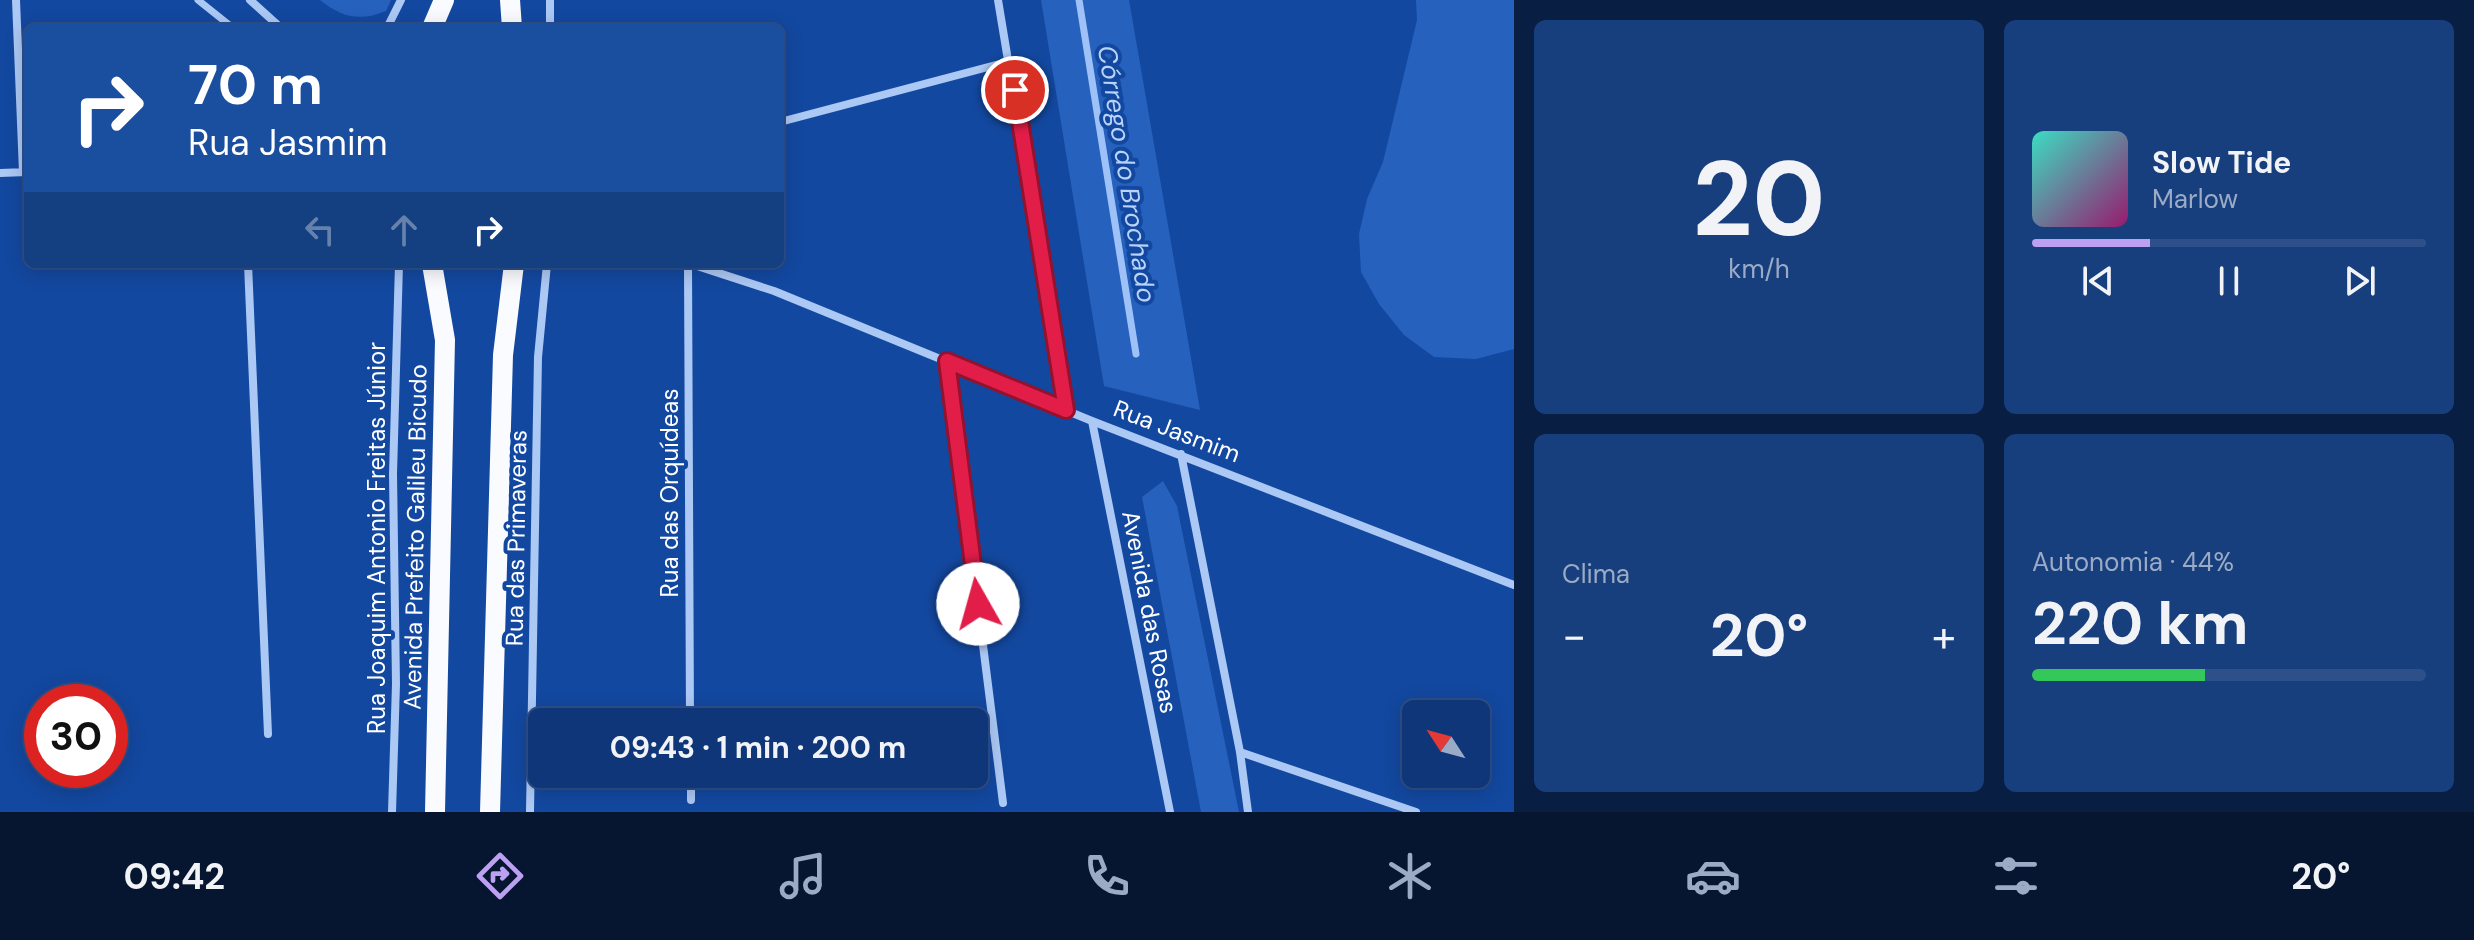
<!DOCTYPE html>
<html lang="pt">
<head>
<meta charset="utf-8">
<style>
  body { margin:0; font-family:"DM Sans",sans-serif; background:#173e7d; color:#f1f3f6; height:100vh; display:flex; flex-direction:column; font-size:30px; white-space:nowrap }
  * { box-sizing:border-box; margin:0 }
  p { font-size:26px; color:#9babc6 }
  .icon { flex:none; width:44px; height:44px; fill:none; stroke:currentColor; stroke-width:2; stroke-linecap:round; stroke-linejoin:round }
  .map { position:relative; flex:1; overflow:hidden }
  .drawer { display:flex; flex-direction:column; gap:20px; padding:20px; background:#081e42; width:960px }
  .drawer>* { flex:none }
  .banner { position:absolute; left:24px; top:24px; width:760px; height:244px; border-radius:12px; box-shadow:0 4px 20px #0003,0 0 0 2px #2e508a; background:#1a4fa0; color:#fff; overflow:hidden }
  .needle { width:52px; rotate:306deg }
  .fabs { position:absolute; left:1402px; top:700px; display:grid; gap:16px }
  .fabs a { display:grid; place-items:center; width:88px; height:88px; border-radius:12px; background:#0e3678; box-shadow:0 4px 20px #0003,0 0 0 2px #2e508a; font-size:40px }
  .speed { position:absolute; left:24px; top:684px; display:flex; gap:16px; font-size:40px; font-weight:700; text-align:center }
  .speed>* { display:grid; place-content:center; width:104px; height:104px; border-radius:50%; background:#0e3678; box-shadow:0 4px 20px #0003,0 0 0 2px #2e508a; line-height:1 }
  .speed .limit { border:12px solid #d22; background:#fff; color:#111 }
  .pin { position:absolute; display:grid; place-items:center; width:68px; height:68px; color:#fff; margin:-34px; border:4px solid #fff; border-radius:50%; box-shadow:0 2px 8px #0007 }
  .me { position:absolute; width:88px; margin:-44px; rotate:353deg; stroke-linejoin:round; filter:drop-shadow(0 0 6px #0008) }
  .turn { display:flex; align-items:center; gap:28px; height:168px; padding:0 32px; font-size:36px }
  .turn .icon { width:104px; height:104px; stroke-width:2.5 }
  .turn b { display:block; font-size:56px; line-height:68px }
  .lanes { display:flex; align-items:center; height:76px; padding:0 32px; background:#0003; justify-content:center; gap:40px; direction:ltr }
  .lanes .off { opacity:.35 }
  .big { font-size:60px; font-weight:700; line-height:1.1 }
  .drawer .widget { flex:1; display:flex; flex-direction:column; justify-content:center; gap:12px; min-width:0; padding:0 28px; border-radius:12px; background:#173e7d }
  .drawer .dial { align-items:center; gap:0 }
  .dial b { font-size:104px; line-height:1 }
  .song { display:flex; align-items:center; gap:24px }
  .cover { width:96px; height:96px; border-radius:12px; background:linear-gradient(135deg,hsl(170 70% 55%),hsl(320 70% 35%)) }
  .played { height:8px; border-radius:4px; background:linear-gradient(90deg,#bca0f2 30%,#2e508a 30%) }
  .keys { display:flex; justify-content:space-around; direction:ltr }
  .heat { display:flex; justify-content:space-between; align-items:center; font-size:44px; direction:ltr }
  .charge { height:12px; border-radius:6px; background:linear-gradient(90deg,#34c759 44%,#2e508a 0) }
  .drawer .tiles { flex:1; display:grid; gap:20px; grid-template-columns:repeat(2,1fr) }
  .trip { position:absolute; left:528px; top:708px; width:460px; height:80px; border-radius:12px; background:#0e3678; box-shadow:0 4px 20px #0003,0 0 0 2px #2e508a; font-weight:700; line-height:80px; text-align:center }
  .tab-bar { display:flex; height:128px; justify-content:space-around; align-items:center; background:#061630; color:#9babc6 }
  .tab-bar .icon { width:56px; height:56px }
  .tab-bar .active { color:#bca0f2 }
  .tab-bar b { font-size:36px; color:#f1f3f6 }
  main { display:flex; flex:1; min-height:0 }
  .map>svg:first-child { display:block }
</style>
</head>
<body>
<main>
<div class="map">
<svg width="1514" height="812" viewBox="0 0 1514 812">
  <rect width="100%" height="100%" fill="#1348a0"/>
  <!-- green -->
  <path fill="#2661be" d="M320,0H391L386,11C360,22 341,17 320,0Z
    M1041,0H1129L1200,410L1104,386Z
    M1416,0H1514V349L1476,359L1434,357L1404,335L1379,304L1361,272L1359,234L1367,199L1383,162L1417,20Z
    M1163,481L1177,506L1239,812H1201L1142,497Z"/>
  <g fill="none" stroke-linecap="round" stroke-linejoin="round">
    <!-- stream -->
    <path stroke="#9ec2f7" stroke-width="7" d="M1079,0L1136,354"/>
    <!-- pedestrian -->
    <path stroke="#acc8f4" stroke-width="7" d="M198,0L233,28"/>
    <!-- minor -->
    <path stroke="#acc8f4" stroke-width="8" d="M16,0L23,172
      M250,0L281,28
      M998,0L1066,410
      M387,28L401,0
      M550,28V0
      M780,122L1011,61
      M0,173L27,172
      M248,264L268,734
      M688,264L690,722
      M691,264L774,291L1092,421L1514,585
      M947,361L1003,803
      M1092,421L1170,812
      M1181,454L1240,752L1248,812
      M1240,752L1416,812
      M691,774V800
      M392,812L396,684L393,474L399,264
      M530,812L538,357L547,264"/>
    <!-- primary -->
    <path stroke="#fafbff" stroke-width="20" d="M510,0L512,28
      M432,28L444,0
      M432,264L445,340L435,812
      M490,812L503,355L514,264"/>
  </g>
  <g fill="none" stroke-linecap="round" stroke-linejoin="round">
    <!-- route casing -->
    <g stroke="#92132f" stroke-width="20">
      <path id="route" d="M978,604L947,361L1066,410L1015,90"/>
    </g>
    <!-- route -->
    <use href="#route" stroke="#e11d48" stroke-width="14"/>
  </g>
  <g text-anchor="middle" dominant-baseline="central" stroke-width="8" stroke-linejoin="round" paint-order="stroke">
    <!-- street labels -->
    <g font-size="24" fill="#fff" stroke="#1348a0">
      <text transform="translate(1177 431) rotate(21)">Rua Jasmim</text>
      <text transform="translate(669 493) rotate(-90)">Rua das Orquídeas</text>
      <text transform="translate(415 537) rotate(-89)">Avenida Prefeito Galileu Bicudo</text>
      <text transform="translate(376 538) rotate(-90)">Rua Joaquim Antonio Freitas Júnior</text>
      <text transform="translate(516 538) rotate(-89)">Rua das Primaveras</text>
      <text transform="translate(1150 612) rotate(79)">Avenida das Rosas</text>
    </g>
    <!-- water labels -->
    <g font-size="26" font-style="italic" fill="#b9d3fa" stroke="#1348a0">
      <text transform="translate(1127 174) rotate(81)">Córrego do Brochado</text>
    </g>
  </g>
</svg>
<div class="fabs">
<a><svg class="needle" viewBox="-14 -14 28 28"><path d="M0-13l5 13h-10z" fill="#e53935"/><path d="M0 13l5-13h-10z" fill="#9babc6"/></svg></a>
</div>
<div class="speed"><div class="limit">30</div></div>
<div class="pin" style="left:1015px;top:90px;background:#d93025"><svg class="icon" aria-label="arrive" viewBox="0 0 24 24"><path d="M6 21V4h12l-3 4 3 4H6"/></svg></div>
<svg class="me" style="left:978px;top:604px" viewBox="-20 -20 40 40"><circle r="19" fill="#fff"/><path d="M0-13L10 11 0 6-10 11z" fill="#e11d48"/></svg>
<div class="trip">09:43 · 1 min · 200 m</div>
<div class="banner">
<div class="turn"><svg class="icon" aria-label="right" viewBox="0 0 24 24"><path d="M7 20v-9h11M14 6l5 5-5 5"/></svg><div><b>70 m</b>Rua Jasmim</div></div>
<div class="lanes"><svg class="icon off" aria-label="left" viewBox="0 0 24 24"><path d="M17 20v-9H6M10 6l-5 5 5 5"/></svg><svg class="icon off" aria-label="ahead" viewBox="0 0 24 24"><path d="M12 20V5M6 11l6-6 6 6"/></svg><svg class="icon" aria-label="right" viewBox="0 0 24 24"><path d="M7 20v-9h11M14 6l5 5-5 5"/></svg></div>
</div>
</div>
<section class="drawer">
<div class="tiles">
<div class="widget dial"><b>20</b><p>km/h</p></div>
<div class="widget">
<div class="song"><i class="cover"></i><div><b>Slow Tide</b><p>Marlow</p></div></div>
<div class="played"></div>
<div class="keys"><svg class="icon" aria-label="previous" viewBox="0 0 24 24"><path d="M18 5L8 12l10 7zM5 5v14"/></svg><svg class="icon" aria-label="pause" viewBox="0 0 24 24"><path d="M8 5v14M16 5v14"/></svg><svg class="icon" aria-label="next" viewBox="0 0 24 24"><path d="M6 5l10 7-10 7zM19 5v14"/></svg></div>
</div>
<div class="widget"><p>Clima</p>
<div class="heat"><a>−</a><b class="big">20°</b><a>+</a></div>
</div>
<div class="widget"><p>Autonomia · 44%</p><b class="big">220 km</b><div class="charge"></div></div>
</div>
</section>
</main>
<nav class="tab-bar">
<b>09:42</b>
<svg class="icon active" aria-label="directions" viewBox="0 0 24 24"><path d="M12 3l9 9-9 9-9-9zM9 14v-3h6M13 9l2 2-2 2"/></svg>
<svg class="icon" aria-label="music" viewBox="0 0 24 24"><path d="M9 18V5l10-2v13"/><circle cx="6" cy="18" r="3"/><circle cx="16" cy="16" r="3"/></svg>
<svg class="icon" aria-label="phone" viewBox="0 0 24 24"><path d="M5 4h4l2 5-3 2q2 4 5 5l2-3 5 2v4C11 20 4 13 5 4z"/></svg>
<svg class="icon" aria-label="climate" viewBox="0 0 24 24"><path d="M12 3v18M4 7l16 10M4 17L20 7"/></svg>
<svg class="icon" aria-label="car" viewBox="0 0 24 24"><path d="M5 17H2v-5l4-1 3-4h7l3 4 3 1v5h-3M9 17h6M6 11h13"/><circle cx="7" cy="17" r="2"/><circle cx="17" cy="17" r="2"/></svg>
<svg class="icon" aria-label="filters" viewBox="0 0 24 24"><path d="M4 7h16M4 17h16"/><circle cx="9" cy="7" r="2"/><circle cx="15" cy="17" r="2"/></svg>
<b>20°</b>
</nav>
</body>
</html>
